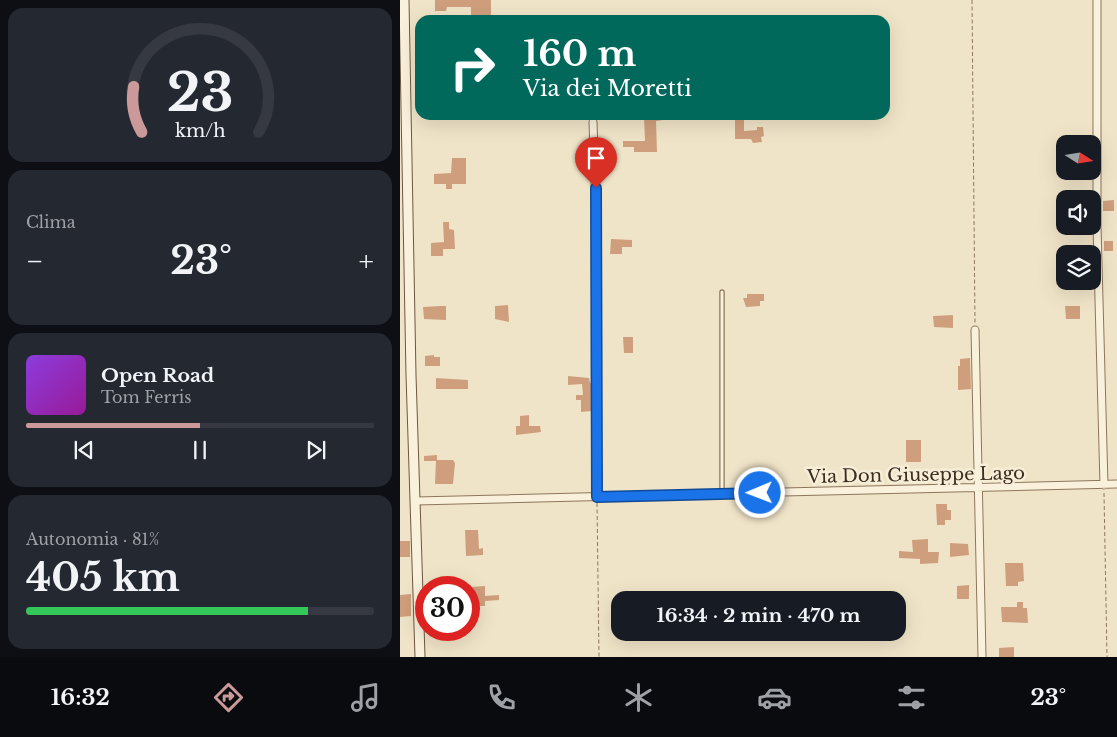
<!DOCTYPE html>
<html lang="it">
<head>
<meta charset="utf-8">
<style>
  body { margin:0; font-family:"Libre Baskerville",serif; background:#242831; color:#f1f3f6; height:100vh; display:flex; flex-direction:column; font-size:19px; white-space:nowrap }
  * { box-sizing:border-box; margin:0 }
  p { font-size:16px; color:#9ea1a6 }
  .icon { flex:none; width:28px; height:28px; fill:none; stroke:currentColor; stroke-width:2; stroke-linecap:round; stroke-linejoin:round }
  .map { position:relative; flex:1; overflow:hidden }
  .sheet { display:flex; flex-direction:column; gap:8px; padding:8px; background:#0d0f14; width:400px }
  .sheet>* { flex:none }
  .banner { position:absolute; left:15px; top:15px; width:475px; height:105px; border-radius:15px; box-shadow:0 5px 20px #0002; background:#00695c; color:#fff; overflow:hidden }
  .needle { width:32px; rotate:102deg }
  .fabs { position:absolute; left:656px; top:135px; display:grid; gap:10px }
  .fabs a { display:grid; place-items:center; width:45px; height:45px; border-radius:10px; background:#171b24; box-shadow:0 5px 20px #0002; font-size:25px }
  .speed { position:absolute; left:15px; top:576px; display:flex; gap:10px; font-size:25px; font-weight:700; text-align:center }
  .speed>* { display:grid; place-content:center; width:65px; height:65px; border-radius:50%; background:#171b24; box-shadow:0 5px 20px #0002; line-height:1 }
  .speed .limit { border:8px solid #d22; background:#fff; color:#111 }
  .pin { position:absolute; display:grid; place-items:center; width:42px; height:42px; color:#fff; margin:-51px -21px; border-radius:50% 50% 50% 0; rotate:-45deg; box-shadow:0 0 5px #0007 }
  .pin .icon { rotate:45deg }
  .me { position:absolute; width:55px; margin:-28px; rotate:269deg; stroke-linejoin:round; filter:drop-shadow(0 0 4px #0008) }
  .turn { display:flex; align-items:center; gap:18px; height:105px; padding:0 25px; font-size:22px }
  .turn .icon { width:65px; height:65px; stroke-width:2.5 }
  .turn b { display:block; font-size:35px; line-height:42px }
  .big { font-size:38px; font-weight:700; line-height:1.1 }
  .sheet .widget { flex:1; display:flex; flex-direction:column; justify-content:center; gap:8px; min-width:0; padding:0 18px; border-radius:15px; background:#242831 }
  .sheet .dial { align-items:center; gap:0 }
  .dial svg { height:130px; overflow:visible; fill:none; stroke:#363941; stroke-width:7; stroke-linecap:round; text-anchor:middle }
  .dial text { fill:#f1f3f6; stroke:none }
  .song { display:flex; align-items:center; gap:15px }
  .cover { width:60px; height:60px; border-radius:8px; background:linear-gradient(135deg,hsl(270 70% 55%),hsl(300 70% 35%)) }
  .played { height:5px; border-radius:2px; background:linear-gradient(90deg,#cc999b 50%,#363941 50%) }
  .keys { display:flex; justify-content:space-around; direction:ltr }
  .heat { display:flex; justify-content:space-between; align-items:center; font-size:28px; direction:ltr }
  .charge { height:8px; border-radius:4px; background:linear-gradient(90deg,#34c759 81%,#363941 0) }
  .trip { position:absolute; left:211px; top:591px; width:295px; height:50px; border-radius:15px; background:#171b24; box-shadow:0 5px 20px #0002; font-weight:700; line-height:50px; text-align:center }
  .tabs { display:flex; height:80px; justify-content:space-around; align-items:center; background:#090b0e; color:#9ea1a6 }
  .tabs .icon { width:35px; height:35px }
  .tabs .current { color:#cc999b }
  .tabs b { font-size:22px; color:#f1f3f6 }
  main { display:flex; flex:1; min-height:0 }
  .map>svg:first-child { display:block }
</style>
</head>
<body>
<main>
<section class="sheet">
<div class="widget dial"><svg viewBox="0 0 100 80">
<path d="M14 69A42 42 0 1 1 86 69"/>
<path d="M14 69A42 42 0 0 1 9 41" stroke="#cc999b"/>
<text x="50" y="56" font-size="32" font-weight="700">23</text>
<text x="50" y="72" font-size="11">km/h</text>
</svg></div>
<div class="widget"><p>Clima</p>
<div class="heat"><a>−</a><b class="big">23°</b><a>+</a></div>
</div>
<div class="widget">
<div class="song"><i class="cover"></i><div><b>Open Road</b><p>Tom Ferris</p></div></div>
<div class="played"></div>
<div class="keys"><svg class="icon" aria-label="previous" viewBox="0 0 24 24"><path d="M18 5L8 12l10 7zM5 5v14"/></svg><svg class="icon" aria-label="pause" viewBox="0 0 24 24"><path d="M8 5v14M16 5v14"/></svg><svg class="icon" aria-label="next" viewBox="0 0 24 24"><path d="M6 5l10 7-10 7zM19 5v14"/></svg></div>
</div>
<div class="widget"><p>Autonomia · 81%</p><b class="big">405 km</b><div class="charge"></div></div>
</section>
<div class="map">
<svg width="717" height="657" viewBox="0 0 717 657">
  <rect width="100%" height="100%" fill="#f0e4c8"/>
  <!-- building -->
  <path fill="#cf9f7d" d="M35,0H91V15H87V20H71V7H47L46,11H35Z
    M263,115V120L256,121L257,152H234V147H223V141H245L244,117Z
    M335,116H344V131L357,130V127H363L364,136L361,137L362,142L353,143L351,139H335Z
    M52,158H66V184H52V189H46V184H34V174L51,173Z
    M714,200V211H703V201Z
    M43,222H49V229L54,230L55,249H43V256H31V243L44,242Z
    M211,239L232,240V247H222V254H210Z
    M704,241H713V251H704Z
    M347,294H364V301H360V306L346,307L343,298H347Z
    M108,305L109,322L95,319V306Z
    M40,306H46V320L24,319L23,307Z
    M665,306H680V319H666Z
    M553,315V328L534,327L533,316Z
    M223,337H233V353H224Z
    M34,355V357H40V366H25V356Z
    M570,358L571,389L558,390V366H560V359Z
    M168,376L189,378L190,383H192L191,411L181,412V400H176V395H183L182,384L168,385Z
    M36,378L68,380V389H36Z
    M129,415V426H140L141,432L116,435V426H120V416Z
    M506,440H521V462H506Z
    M37,455V460H53L55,463L53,484H35L36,461H24V456Z
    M536,504H547V510H551V520H545V525H537Z
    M65,530H78L79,549L83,548V555L66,556Z
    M528,539V552H539L538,563L520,564V559L499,558V551L513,552L512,540Z
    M0,541H10V557H0Z
    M550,543L568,544L569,555L550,557Z
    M605,563H623L624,581L618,582V586H606Z
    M569,585V599H557V586Z
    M85,586V596L99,595V600L85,601V606H72L71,587Z
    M11,594V616L0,617V595Z
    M617,602H623V608H627L628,623L602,622L601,607H617Z
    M614,647V657H599V648Z"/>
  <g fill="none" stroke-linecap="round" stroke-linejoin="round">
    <!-- lane casing -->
    <g stroke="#8d765c" stroke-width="5.5">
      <path id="lane" d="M322,292V493"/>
    </g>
    <!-- street casing -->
    <g stroke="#8d765c" stroke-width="9">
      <path id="street" d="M697,0V226L704,485
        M193,122L197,242V497
        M575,330L582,657
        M16,501L717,484"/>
    </g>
    <!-- secondary casing -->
    <g stroke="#6f573f" stroke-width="11">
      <path id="secondary" d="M4,0L11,375L20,657"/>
    </g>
    <!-- path -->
    <path stroke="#8d765c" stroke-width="1" stroke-dasharray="4 2.5" stroke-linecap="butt" d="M572,0L575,324
      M704,493L707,657
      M197,503L199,657"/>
    <!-- lane -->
    <use href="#lane" stroke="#faf1dc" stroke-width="3"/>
    <!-- street -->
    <use href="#street" stroke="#faf1dc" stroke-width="7"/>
    <!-- secondary -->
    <use href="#secondary" stroke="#faf1dc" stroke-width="9"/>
  </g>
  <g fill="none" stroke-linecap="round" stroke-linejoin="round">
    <!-- route casing -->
    <g stroke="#114b97" stroke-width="12">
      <path id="route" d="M196,188L197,497L360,493"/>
    </g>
    <!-- route -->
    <use href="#route" stroke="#1a73e8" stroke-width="9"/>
  </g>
  <g text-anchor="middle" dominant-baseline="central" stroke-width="5" stroke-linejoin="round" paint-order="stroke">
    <!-- street labels -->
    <g font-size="18" fill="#3d2e20" stroke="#f7eed8">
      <text transform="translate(516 475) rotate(-1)">Via Don Giuseppe Lago</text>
    </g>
  </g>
</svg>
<div class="fabs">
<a><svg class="needle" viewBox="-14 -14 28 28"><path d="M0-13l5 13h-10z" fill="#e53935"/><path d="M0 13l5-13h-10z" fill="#9ea1a6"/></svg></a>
<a><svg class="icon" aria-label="sound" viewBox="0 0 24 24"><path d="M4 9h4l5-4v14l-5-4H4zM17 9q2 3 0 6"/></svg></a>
<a><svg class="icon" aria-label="layers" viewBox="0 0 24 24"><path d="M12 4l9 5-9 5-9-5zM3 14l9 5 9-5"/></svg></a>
</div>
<div class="speed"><div class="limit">30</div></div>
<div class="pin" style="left:196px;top:188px;background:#d93025"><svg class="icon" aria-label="arrive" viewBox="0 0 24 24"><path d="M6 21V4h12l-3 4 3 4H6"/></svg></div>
<svg class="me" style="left:360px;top:493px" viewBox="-20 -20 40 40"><circle r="17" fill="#1a73e8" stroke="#fff" stroke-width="3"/><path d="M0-11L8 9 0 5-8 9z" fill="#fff"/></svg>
<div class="trip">16:34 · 2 min · 470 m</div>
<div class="banner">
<div class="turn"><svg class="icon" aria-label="right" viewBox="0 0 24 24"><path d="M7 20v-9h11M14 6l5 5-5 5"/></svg><div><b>160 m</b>Via dei Moretti</div></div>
</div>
</div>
</main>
<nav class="tabs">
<b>16:32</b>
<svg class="icon current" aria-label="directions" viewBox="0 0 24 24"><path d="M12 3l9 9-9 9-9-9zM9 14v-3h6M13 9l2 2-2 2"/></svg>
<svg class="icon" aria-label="music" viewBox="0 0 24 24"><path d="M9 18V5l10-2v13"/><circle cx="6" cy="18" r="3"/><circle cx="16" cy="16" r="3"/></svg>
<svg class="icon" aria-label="phone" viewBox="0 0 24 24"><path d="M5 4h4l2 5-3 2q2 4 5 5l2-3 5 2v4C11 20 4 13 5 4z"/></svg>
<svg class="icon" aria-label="climate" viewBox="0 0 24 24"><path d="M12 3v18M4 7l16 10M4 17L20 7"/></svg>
<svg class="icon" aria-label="car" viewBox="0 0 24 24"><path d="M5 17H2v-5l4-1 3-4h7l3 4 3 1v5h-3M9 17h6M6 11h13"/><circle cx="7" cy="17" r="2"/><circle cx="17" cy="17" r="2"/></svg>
<svg class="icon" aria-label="filters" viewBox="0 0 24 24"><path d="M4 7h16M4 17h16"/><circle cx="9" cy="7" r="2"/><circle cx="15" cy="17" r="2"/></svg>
<b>23°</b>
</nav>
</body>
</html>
